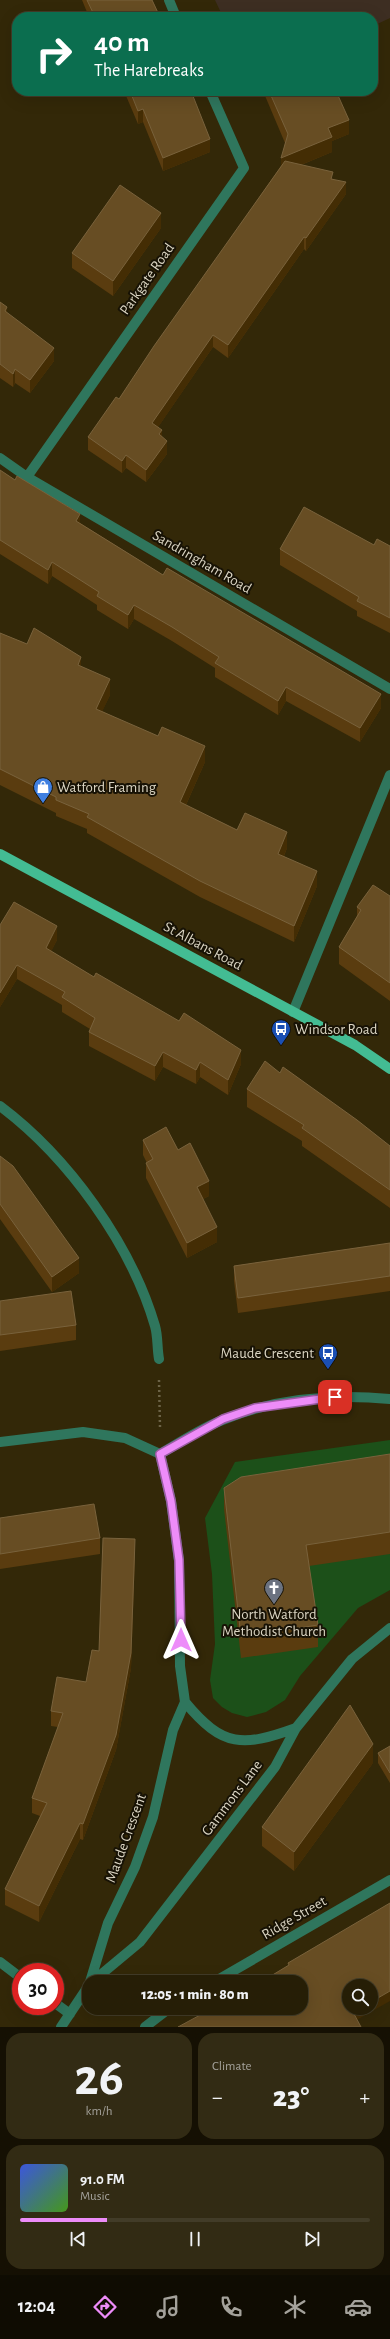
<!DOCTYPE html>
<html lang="en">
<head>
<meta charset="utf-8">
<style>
  body { margin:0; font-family:"Alegreya Sans",sans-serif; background:#322b14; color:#f1f3f6; height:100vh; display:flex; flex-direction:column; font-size:15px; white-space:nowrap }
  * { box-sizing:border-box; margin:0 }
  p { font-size:13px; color:#a4a29b }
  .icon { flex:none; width:22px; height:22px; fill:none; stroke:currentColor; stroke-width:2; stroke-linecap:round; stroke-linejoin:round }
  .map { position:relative; height:2027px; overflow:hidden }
  .sheet { display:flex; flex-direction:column; gap:6px; padding:6px; background:#151003; flex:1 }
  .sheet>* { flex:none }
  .top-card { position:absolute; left:12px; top:12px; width:366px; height:84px; border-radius:16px; box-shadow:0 4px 16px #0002,0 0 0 1px #423c28; background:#0b6e4f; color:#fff; overflow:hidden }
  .controls { position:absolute; left:342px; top:1979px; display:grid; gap:8px }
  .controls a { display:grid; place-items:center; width:36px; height:36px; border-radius:50%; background:#261e06; box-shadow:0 4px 16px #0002,0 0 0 1px #423c28; font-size:20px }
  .speed { position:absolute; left:12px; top:1963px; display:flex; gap:8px; font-size:20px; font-weight:700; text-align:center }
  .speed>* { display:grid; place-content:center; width:52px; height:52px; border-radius:50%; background:#261e06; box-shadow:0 4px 16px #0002,0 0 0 1px #423c28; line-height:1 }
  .speed .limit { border:6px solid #d22; background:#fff; color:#111 }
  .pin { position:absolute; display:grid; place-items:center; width:34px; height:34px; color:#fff; margin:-17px; border-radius:8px; box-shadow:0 2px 6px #0006 }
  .me { position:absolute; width:44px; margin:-22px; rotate:0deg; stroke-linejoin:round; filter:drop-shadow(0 0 3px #0008) }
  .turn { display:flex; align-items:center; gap:14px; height:84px; padding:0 16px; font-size:18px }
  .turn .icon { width:52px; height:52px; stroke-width:2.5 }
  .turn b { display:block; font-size:28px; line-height:34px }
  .big { font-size:30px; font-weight:800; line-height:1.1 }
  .sheet .tile { flex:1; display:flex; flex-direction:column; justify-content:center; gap:6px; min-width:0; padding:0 14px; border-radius:16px; background:#322b14 }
  .sheet .dial { align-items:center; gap:0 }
  .dial b { font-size:52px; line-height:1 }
  .song { display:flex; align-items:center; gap:12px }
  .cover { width:48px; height:48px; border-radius:6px; background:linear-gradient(135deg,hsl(230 70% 55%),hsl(100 70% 35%)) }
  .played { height:4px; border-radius:2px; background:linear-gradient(90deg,#ed8cf9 25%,#423c28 25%) }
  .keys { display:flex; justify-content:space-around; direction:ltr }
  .heat { display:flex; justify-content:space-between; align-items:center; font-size:22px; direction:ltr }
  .sheet .tiles { flex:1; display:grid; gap:6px; grid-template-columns:1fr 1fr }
  .tile:last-child { grid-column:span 2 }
  .trip { position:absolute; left:82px; top:1975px; width:226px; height:40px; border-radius:16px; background:#261e06; box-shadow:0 4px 16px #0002,0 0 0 1px #423c28; font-weight:800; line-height:40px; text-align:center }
  .menu { display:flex; height:64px; justify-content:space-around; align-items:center; background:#0f0c02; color:#a4a29b }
  .menu .icon { width:28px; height:28px }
  .menu .active { color:#ed8cf9 }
  .menu b { font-size:18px; color:#f1f3f6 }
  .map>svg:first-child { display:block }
</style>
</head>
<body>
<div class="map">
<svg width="390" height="2027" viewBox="0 0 390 2027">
  <rect width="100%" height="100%" fill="#332808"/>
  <!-- education -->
  <path fill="#3d2e22" d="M215,0H390V18L373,26V17H223Z"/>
  <!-- green -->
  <path fill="#1c5019" d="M390,1440V1590L358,1608L300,1676L285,1700L266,1712L247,1717L232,1713L222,1707L213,1698L210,1680L215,1644L212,1574L205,1518L235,1462Z"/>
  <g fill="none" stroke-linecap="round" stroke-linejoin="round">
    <!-- path -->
    <path stroke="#6c6347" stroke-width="2.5" stroke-dasharray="2 3" stroke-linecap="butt" d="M159,1380L160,1427"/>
    <!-- minor -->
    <path stroke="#2f765d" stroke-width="10" d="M169,0L176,17
      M0,458L27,477L390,689
      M27,477L244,168L210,91
      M293,1012L390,775
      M0,1106C68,1157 131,1244 155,1326C158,1336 157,1348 159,1359
      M0,1442L83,1432L125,1438L160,1454C181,1442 203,1427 225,1419C277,1398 335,1394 390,1399
      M185,1702C223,1748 243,1747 296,1728
      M0,1962L21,1978
      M90,1982L108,1923L135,1867L153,1817L173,1730L185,1702L180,1666L179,1561L171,1501L160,1454
      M92,1982L140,1942L275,1767L296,1728L352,1659L390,1628
      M214,1982L390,1880
      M55,2003L70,2014
      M131,2008L153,2011L169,2008
      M61,2027L89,1985
      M145,2027L167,2010"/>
    <!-- major -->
    <path stroke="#43bc93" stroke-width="10" d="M0,854L355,1045L390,1069"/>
  </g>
  <!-- wall -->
  <path fill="#5a3c0f" d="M82,0H152L160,17H89Z
    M124,91H191L210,152L163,171L143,122L138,124Z
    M263,91H336L349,134L332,141V152L301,165L333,179L346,194L306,251L304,249L228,358L213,347L158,427L167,454L146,482L126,468L122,473L88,450V437L119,399L281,166L285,143Z
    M161,228L113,296L72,268V253Z
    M0,302L7,313L54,361L30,393L15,383L13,387L0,378Z
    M0,470L80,523L163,575L381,708L360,742L286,701L278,715L215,677V668L172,641L134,619L128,629L97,610V605L52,576L48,584L0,554Z
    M374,545L390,546V633L357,616V611L280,565V549Z
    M0,633L81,666L110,695L102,711L205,762L186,805L237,830L287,848L284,856L317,886L294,942L200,897L87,833V829L56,816V813L0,785Z
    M390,896V1001L339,964V947L357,916V907Z
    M0,925L57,940L51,951L94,977L241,1064L228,1095L200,1077L196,1084L163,1067L155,1081L89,1046V1032L90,1029L62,1012V1005L17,979L0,1007Z
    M280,1073L390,1146V1208L302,1146V1141L247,1107V1089Z
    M143,1140L178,1150L209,1196L203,1199L217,1242L187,1258L146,1178V1163H147L143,1155Z
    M0,1156L79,1273L52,1292L0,1219Z
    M390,1243V1291L238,1313L234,1281V1266Z
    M0,1301L76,1325V1340L0,1351Z
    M390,1454V1554L309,1566L318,1625V1647L241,1658L224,1509V1488Z
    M0,1518L100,1538V1554L0,1569Z
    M135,1555L131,1668L116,1750L83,1840L80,1839L39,1922L5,1905V1889L40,1816L32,1813V1798L58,1727L51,1726V1711L86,1682L99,1651Z
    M390,1746V1783L378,1763V1753Z
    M373,1763L294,1871L262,1846V1827Z"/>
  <!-- shaded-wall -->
  <path fill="#442d04" d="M143,109V122L138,124V111Z
    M349,120V134L332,141V152L281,173V158L328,128Z
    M210,139V152L163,171V158Z
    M346,182V194L306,251V238Z
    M161,213V228L113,296V281Z
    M304,237V249L228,358V345Z
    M7,307V321L5,311Z
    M213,335V347L152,436V423Z
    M54,348V361L30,393V380Z
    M15,369V383L13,387V374Z
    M162,430V442L159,434Z
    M167,441V454L146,482V470Z
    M126,455V468L122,473V461Z
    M80,514V528L76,521Z
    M52,562V576L48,584V570Z
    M134,605V619L128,629V615Z
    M81,657V673L78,665Z
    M110,679V695L96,725V709Z
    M286,687V701L278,715V701Z
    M381,694V708L360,742V728Z
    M205,746V762L180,818V802Z
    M287,832V848L278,869V854Z
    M317,871V886L294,942V926Z
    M57,926V940L46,962V948Z
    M17,965V979L0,1007V993Z
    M241,1050V1064L228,1095V1080Z
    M163,1052V1067L155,1081V1066Z
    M200,1062V1077L196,1084V1070Z
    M209,1181V1196L197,1202V1187Z
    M217,1227V1242L187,1258V1243Z
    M79,1258V1273L52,1292V1277Z
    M135,1539L131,1668L116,1750L83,1840V1824Z
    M373,1744V1763L294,1871V1852Z
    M80,1823V1839L39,1922V1906Z
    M390,1991V2001L353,2022V2012L360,2008H371V2002Z"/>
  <!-- building -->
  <path fill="#674d23" stroke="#79623c" d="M87,0H152L160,17H95Z
    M130,91H191L210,139L163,158L143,109L138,111Z
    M269,91H336L349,120L328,128L332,137L281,158L288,134Z
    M285,161L333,172L331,179L346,182L306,238L304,237L228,345L213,335L152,423L162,430L159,434L167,441L146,470L126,455L122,461L88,437L116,397L119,399L154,346Z
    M120,185L161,213L113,281L72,253Z
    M0,302L7,307L5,311L54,348L30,380L15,369L13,374L0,364Z
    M0,470L15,480L17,476L80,514L76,521L163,575L167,568L381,694L360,728L286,687L278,701L215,663L219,657L172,627L134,605L128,615L97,596L99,592L52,562L48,570L0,540Z
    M304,507L374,545L377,539L390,546V618L357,601L359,597L280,549Z
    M34,628L81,657L78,665L110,679L96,709L158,736L162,727L205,746L180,802L237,830L245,813L287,832L278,854L317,871L294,926L200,881L87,817L89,814L56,800V797L0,769V633L27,644Z
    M373,885L390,896V983L339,947L361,910L357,907Z
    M14,902L57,926L46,948L94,977L96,973L179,1021L184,1013L241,1050L228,1080L200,1062L196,1070L163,1052L155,1066L89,1032L95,1018L62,997L65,992L17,965L0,993V925Z
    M265,1061L280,1073L283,1067L357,1120L390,1146V1190L302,1128L304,1125L247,1089Z
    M166,1127L178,1150L190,1143L209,1181L197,1187L217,1227L187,1243L146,1163L153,1159L143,1140Z
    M0,1156L13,1166L79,1258L52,1277L0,1204Z
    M390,1243V1276L238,1298L234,1266Z
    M71,1291L76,1325L0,1335V1301Z
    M390,1454V1532L306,1545L318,1625L241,1637L224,1488L241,1477Z
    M94,1504L100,1538L0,1554V1518Z
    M103,1538L135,1539L131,1653L116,1735L83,1824L80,1823L39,1906L5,1889L47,1803L32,1798L63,1713L51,1711L57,1677L86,1682L92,1650L99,1651Z
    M350,1705L373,1744L294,1852L262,1827Z
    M390,1746V1773L378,1753Z
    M390,1903V1991L371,2002V1986H349V2008H360L353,2012L361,2027H178L213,2008H301V1982H261L289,1965L288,1963Z"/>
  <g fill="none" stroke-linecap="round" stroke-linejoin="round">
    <!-- route casing -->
    <g stroke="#9a5ba2" stroke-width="10">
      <path id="route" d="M181,1640L179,1560L171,1501L160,1454L223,1419L255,1408L335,1397"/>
    </g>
    <!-- route -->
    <use href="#route" stroke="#ed8cf9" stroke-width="7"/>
  </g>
  <!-- icons -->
  <defs>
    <g id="shop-pin" transform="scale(1)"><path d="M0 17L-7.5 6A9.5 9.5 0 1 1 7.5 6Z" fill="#3f7fe0" stroke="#171205"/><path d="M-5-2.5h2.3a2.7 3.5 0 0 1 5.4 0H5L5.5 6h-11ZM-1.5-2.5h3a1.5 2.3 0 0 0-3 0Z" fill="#fff"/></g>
    <g id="bus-pin" transform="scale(1)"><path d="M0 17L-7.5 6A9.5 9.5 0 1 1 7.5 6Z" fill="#1a4fb4" stroke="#171205"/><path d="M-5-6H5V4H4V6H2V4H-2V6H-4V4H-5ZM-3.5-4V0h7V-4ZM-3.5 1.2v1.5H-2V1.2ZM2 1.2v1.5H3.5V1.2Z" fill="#fff"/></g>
    <g id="church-pin" transform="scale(1)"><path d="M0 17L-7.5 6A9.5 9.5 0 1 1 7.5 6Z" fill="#6b7280" stroke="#171205"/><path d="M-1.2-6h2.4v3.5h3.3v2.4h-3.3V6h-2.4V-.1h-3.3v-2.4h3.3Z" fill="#fff"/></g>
  </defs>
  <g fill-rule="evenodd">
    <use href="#shop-pin" x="43" y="787"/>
    <use href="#bus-pin" x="281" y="1029"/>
    <use href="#bus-pin" x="328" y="1353"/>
    <use href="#church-pin" x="274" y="1588"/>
  </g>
  <g text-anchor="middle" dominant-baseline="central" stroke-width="4" stroke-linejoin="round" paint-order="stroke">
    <!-- street labels -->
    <g font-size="15" fill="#dad4c2" stroke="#171205">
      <text transform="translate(147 279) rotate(-55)">Parkgate Road</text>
      <text transform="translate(202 562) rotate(30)">Sandringham Road</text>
      <text transform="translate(203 946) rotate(28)">St Albans Road</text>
      <text transform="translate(232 1798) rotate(-53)">Gammons Lane</text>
      <text transform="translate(126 1838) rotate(-70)">Maude Crescent</text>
      <text transform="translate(294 1918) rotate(-30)">Ridge Street</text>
    </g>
    <!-- poi labels -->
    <g font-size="15" fill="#dad4c2" stroke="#171205" text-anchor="start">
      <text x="57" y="787">Watford Framing</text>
      <text x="295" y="1029">Windsor Road</text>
      <text x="314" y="1353" text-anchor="end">Maude Crescent</text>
      <text x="274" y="1614" text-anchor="middle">North Watford<tspan x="274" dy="17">Methodist Church</tspan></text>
    </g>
  </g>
</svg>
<div class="controls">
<a><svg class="icon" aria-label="search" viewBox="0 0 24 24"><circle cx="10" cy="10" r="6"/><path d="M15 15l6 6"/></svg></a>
</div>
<div class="speed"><div class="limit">30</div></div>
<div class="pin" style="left:335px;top:1397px;background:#d93025"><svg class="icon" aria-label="arrive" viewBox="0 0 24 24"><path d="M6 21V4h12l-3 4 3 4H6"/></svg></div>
<svg class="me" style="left:181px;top:1640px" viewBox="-20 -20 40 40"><path d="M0-17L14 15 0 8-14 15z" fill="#ed8cf9" stroke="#fff" stroke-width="4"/></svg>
<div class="trip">12:05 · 1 min · 80 m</div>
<div class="top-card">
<div class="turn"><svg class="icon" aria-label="right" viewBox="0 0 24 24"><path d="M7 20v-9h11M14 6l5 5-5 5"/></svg><div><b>40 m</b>The Harebreaks</div></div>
</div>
</div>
<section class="sheet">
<div class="tiles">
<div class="tile dial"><b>26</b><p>km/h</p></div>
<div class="tile"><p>Climate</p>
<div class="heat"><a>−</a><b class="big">23°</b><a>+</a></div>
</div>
<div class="tile">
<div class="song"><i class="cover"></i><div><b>91.0 FM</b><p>Music</p></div></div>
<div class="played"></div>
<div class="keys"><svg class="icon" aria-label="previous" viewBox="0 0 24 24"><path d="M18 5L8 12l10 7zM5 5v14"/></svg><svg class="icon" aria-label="pause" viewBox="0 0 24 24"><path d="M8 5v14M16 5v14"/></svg><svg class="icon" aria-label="next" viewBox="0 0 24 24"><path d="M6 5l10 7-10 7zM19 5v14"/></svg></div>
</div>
</div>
</section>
<nav class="menu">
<b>12:04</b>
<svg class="icon active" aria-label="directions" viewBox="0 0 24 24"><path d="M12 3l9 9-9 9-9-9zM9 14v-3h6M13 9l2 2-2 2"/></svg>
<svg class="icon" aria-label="music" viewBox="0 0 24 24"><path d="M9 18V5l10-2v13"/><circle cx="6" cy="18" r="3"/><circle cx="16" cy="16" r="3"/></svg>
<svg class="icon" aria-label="phone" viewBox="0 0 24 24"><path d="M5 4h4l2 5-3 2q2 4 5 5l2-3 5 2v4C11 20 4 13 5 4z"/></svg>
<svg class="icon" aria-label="climate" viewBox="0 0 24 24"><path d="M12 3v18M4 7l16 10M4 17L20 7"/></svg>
<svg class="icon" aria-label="car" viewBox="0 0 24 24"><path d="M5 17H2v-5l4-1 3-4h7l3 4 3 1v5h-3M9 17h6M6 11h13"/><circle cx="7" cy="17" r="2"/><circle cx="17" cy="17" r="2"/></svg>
</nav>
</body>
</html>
